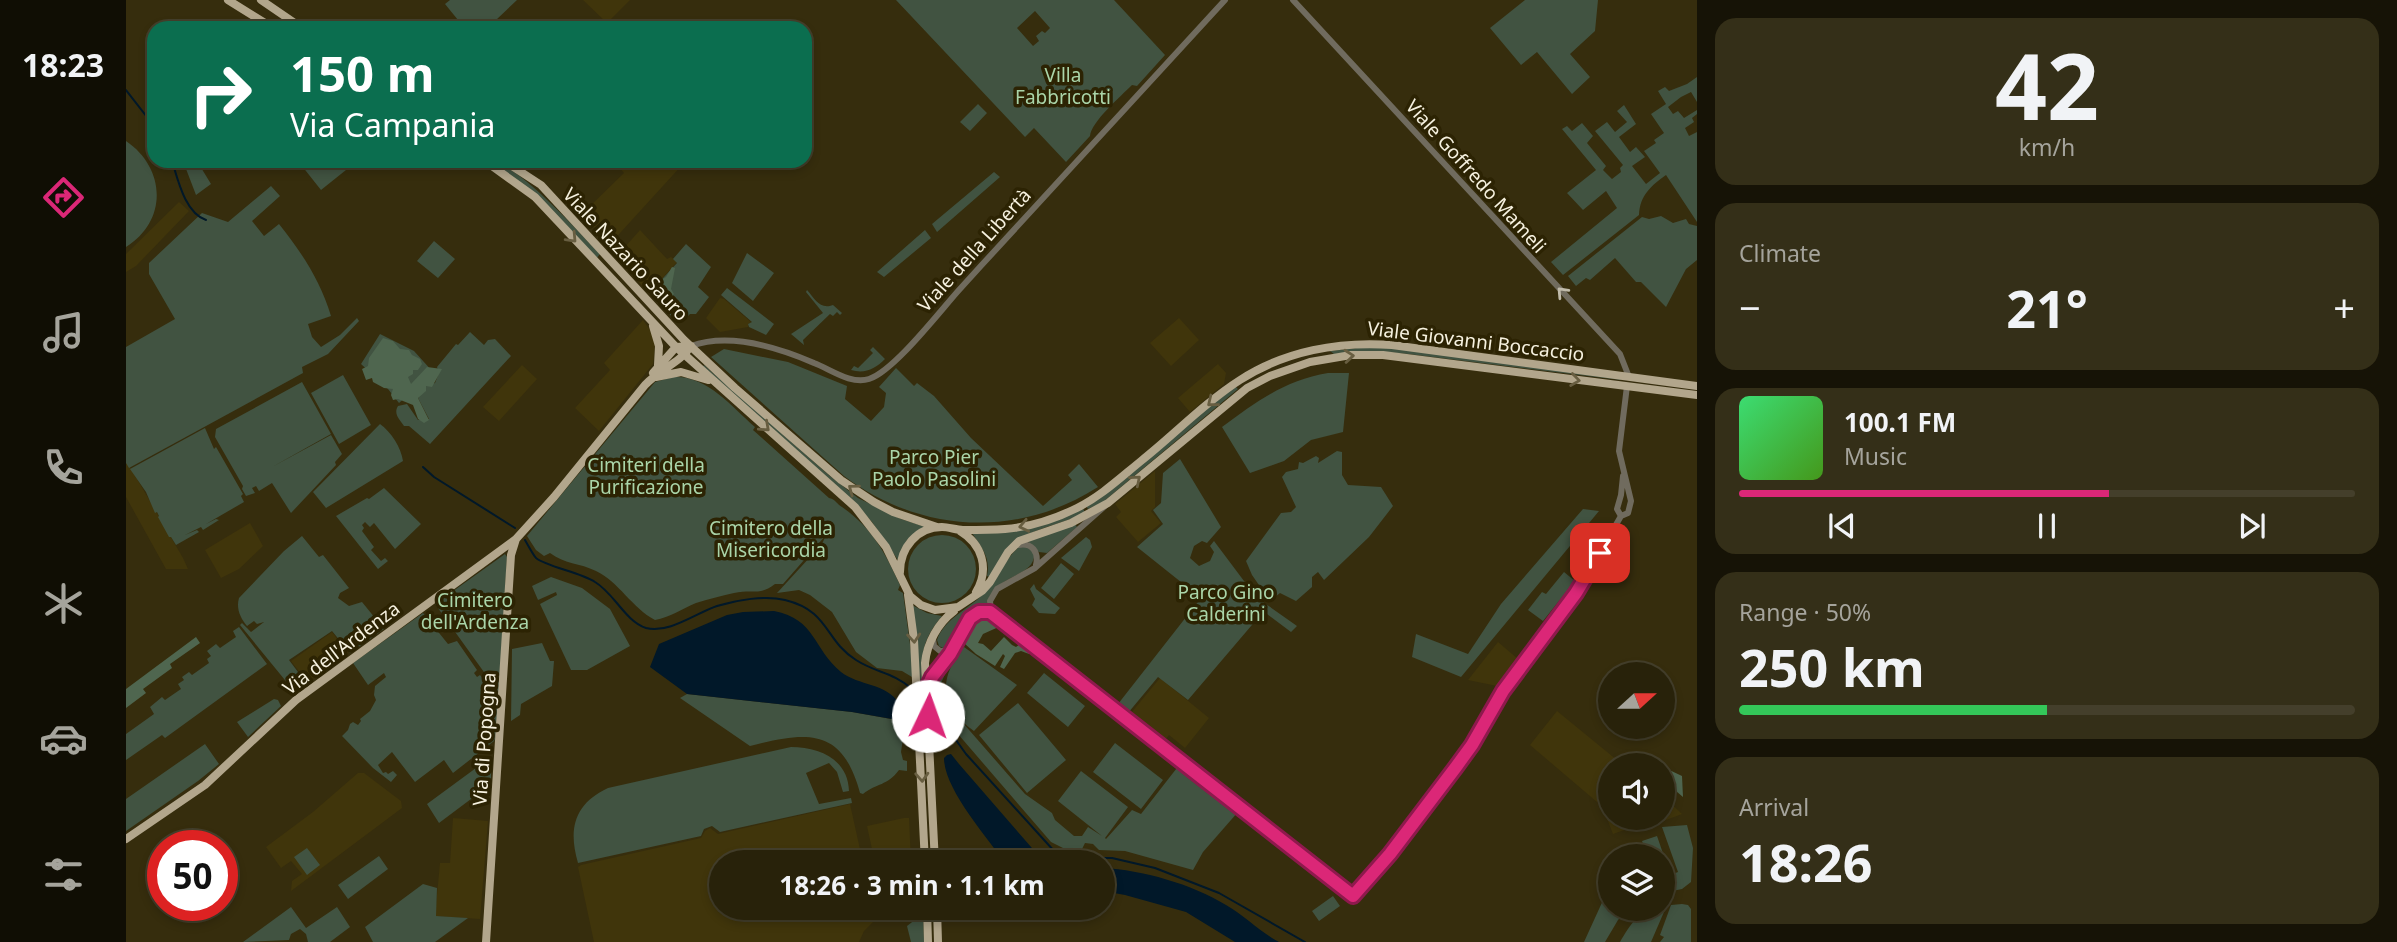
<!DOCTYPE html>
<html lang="en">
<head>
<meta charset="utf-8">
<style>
  body { margin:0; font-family:"Noto Sans",sans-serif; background:#342f18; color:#f1f3f6; height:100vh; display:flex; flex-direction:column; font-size:26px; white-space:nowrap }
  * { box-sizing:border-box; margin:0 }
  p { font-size:23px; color:#a5a49c }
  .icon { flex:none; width:38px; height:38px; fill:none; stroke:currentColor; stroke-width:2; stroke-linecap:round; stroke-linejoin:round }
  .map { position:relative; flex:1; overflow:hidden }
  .side { display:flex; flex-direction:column; gap:18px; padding:18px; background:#161306; width:700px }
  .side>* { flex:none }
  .top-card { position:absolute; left:21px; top:21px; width:665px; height:147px; border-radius:21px; box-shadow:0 4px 10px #0003,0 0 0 2px #443f2b; background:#0b6e4f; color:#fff; overflow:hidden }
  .needle { width:46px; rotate:69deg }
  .controls { position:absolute; left:1472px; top:662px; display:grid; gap:14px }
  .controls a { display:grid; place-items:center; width:77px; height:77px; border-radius:50%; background:#28220a; box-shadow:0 4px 10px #0003,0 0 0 2px #443f2b; font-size:35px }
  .speed { position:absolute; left:21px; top:830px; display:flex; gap:14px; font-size:35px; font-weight:700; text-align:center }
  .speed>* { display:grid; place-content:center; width:91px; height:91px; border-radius:50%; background:#28220a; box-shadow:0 4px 10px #0003,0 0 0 2px #443f2b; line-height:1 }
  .speed .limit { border:10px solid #d22; background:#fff; color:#111 }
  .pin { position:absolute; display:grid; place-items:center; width:60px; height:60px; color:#fff; margin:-30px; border-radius:14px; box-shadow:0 4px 10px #0006 }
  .me { position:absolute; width:77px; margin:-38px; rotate:3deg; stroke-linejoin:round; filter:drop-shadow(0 0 5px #0008) }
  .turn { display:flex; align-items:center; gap:24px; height:147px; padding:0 28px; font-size:32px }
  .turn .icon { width:91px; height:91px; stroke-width:2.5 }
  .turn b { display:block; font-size:49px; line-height:60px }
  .big { font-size:52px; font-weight:700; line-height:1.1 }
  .side .tile { flex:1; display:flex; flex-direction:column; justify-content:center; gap:10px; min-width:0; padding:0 24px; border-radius:21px; background:#342f18 }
  .side .dial { align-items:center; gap:0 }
  .dial b { font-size:91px; line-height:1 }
  .song { display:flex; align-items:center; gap:21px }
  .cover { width:84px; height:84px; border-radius:10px; background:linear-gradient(135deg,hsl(140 70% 55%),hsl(100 70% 35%)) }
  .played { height:7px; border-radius:4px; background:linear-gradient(90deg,#db2777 60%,#443f2b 60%) }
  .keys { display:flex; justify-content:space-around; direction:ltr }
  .heat { display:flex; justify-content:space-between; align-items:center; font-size:38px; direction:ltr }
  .charge { height:10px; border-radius:5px; background:linear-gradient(90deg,#34c759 50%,#443f2b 0) }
  .trip { position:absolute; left:583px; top:850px; width:406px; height:70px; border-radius:35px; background:#28220a; box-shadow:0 4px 10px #0003,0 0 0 2px #443f2b; font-weight:700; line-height:70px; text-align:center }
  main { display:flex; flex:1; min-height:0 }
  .menu { display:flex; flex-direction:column; width:126px; justify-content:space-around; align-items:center; background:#100e04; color:#a5a49c }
  .menu .icon { width:49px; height:49px }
  .menu .on { color:#db2777 }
  .menu b { font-size:32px; color:#f1f3f6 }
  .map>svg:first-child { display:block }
</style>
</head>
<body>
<main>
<nav class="menu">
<b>18:23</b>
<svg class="icon on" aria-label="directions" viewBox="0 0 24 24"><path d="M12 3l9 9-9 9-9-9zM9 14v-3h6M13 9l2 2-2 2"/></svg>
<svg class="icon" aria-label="music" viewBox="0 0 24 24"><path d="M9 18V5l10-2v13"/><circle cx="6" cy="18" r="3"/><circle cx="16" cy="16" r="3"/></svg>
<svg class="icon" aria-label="phone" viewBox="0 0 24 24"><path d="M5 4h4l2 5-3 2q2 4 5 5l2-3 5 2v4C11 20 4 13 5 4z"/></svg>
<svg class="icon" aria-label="climate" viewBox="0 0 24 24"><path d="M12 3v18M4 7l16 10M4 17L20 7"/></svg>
<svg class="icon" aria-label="car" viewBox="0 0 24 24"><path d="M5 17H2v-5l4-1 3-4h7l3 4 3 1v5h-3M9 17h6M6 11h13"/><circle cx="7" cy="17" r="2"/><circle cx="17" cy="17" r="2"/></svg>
<svg class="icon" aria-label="filters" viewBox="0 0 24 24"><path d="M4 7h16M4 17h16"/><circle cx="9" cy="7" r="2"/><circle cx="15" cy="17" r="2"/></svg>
</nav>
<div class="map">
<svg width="1571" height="942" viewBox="0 0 1571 942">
  <rect width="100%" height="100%" fill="#362d0d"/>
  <!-- built -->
  <path fill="#40350b" d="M457,0H504L481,23Z
    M488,161H554L557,164L484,244L456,214L498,173Z
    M53,202L63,211L10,266L0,272V254Z
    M514,230L541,259L545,257L551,262L525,291L521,287L519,289L498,265L499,247Z
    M594,298L598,299L625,322L622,324V327L594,332L580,318Z
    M1053,318L1073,340L1045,366L1024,343Z
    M517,320L526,333L529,344L527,364L473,431L449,408L484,370L478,363Z
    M1092,364L1100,373L1098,384L1064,412L1052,398Z
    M396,365L411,379L373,421L357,407Z
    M0,460L57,558L62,569H40L0,497Z
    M1029,471V507L1025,511L1035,523L1012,542L990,517L995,512L989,504Z
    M124,523L137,546L113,569L95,578L79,550Z
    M206,632L222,653L181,682L165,661Z
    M1372,642L1392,659L1371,686L1342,680Z
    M1034,678L1083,718L1059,748L1043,735L1039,740L1005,713Z
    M1431,711L1497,765H1484V796L1471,802L1404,745Z
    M232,773H238L275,801L276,808L165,891L166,881L176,874L165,861L155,868L140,847L187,812Z
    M1537,796L1556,814L1524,826L1521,822L1487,834L1478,811L1484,804V817H1536Z
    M724,804L737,863H595V908H748L747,922L738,931L733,942H468L452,867L455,865L575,838L579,831L584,828L592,834Z
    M327,818L362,821L354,919L309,916L314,863H324Z
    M778,818H783L785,863H749L741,826Z"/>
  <!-- green -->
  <path fill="#415341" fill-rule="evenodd" d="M324,0H391L370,20L376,28H324L332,20L319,4Z
    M770,0H988L1039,55L1011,86L1006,85C995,96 965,122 964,136L940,162L908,128L899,137ZM909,11L924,28L919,33L916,31L910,36L913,41L907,46L891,28Z
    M1399,0H1472L1469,31L1444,54L1464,77L1446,94L1411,52L1395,65L1364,28Z
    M1571,77V102L1565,92L1555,97L1542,107L1547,114L1552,111L1558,118L1571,110V114L1566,118L1568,122L1559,128L1563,136L1571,132V222L1540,175C1525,186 1514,195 1513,215L1437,275L1425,262L1491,208L1480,191L1457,210L1441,193L1470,170L1436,129L1441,126L1446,131L1456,123L1467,136L1461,143L1480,166L1477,170L1486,179L1495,172L1494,168L1497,165L1469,131L1481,122L1489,132L1501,122L1491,111L1498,105L1510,124L1493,137L1504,152L1510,147L1519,157L1506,166L1520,184L1534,173L1518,151L1530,143L1528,140L1538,133L1525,114L1540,104L1532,91L1539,87L1543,91L1561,84Z
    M852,104L861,113L844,131L834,122Z
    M0,141C40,168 42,221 0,247Z
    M57,161H71L85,184L70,195Z
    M172,161H229L230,162L195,190Z
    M362,161C391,161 452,232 474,254L470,259L414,199Z
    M868,172L874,177L811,232L806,224Z
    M145,186L154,196L126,221L138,236L153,224C176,253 194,280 205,316L182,324L186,337L195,347L214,335L231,318L233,321L202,354L176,367L177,373L3,468L0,463V347L49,319L23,274V263L76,213L102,222Z
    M1535,216L1547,223L1560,219L1563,224L1571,226V260L1560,269L1540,307L1515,282H1510L1489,258L1464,280L1460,278L1450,286L1442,276L1516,217L1523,219Z
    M799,230L805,238L758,277L751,272Z
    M308,241L329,259L312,278L291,261Z
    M560,244L585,267L572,287L583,297L570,314H564L559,319L555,318L550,322L525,291L551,263L547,259Z
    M621,253L648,273L627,301L606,283Z
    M601,288L648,324L640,335L623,327L622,324L626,322L595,295Z
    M681,290C689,299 694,310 707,305L716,313L714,315L711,312L707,316L704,314L677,340L678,345L665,334L697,313L680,292Z
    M344,332L358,345L362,340L369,339L385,356L304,444L283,426H278C274,420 267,414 272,406L281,404L292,420L303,419L292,398L300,386L309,383L313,373L311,367L330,344L332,345Z
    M254,334L288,351L307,372L273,403L262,389L235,364Z
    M1249,346L1494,378L1495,380L1282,354L1260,352L1208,354L1204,351Z
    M747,347L759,359C749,369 739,374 725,370L728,366L732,368L747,353L744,350Z
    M598,349L662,362L721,386L719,399L745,421L758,407L760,393L753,387L770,368L788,386L791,383L808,396L845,438L917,506L946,480L942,475L953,464L972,487C891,539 794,533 718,476L585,357Z
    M578,365L704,476L732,498L775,519L800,527L781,540L772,560L746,522L733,508L577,367Z
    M1202,373H1223L1217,432L1185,440L1158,461L1124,473L1096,427C1130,402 1159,380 1202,373Z
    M217,375L245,425L213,444L185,393Z
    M547,377C581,375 605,406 629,427L627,430L703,498C711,500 710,504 716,507C745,527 759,552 774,585L772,590L777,593L786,659V677L776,671L751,668L730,652L706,612L684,595L673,590L651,593L696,544L700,535L657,584H649C634,596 626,589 608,593C595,596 582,599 570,603C556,609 544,617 529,620C506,608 493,582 470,571C454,563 438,564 424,553L418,556L410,550L401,536L529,382Z
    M176,382L205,434L146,467L205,435L216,454L209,462L210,465L165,513L146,483L133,491L130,486L126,488L129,493L120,496L116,489L117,486L89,437L90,429Z
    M1109,386L1112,389L977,502L962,509L960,506Z
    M254,424C265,432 275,447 277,461L200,508L187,492Z
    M79,428L88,449L90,447L117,494L115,496L118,502L80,524L90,519L93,520L77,530L75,527L59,535L71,530L73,532L50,545L45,537H43L32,517L33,516L31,512L29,513L20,492L4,469Z
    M1211,451L1216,452V475L1222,485L1255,487L1267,506L1243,537L1198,580L1192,572L1186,577V587L1170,601L1154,593L1144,601L1126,575L1120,561L1155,513L1165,512L1170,507L1156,477L1160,472L1172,469L1173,462L1177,463L1190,456L1193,458L1192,463Z
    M1054,459L1095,527L1081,543L1076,541L1068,546L1064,558L1073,566L1084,561L1088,552L1084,546L1088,541L1130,597L1171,626L1165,632L1133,608L1132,610L1137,612L1062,700L1032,677L1002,713L992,704L1075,598L1011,547L1037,524L1027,510L1035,503L1037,473Z
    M258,488L295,524L269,549L248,523L244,527L239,522L236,525L238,528L236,531L248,547L245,550L255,561L259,558L262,561L252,569L210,516L241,498L243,499Z
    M957,508L959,513C912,534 890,526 864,577L861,576C865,557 855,547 846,533H867Z
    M1457,509L1473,511L1335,677L1286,657L1290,634L1342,654L1375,604Z
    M949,524L951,527L921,553L913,552L901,541Z
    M782 569a34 34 0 1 1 68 0a34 34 0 1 1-68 0Z
    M176,536L193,557L197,555L223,588L214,593L212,598L223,606L236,602L258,629L224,653L206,631L163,660L178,680L163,685L114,625L116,623L125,632L138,622L131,624L128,621L121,626C114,618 110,608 113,598L158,551Z
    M960,537L964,540L966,547L953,571L935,558Z
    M894,546H899L908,552C911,579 867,572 860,607C835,612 836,636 819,649L813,646L811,640C819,618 842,610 857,594C871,579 878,560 894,546Z
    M379,554L381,557L373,693L309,604Z
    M935,563L948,574L928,599L915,588Z
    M1438,572L1449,581L1417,621L1402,610L1416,592L1420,594Z
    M425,577L456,588L484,609L504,646L461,670H445L414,604L431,595L430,592L412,600L406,586Z
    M908,584L910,589L934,608L929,614L913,613L906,605L909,599L904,589Z
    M786,605L801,613L816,616C795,641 795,656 797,687L794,685Z
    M297,613L322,644L331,641L351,670L348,673L351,677L354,675L372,698L371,733L368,741L327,773L318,760L289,782L266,752L252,765L257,773L260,772L262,774L267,771L271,775L265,782L247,768L216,736L222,730L224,724L227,722L232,725L235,721L234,719L244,711L250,700L248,695L249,686L260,677L258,673L242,685L227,663Z
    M113,627L141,664L39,738L36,735L0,760V734L28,714L24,707L36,697L39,700L55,689L52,684L58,680L56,677L63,672L66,675L83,663L81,659L85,656L81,651L90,644L94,648L110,637L107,631Z
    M416,643L424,661H428L426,686L395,704L394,715L385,721L386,649Z
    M838,647L891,685L848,731C813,706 812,678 838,647Z
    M828,654L815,683L829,719L837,723L899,794L926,813L929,820L948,836H956L962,827L976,836L932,801L955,771L1002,807L979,838L980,839L1006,810L1015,814L1054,764L1111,809L1112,812L1077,852L1067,870L999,851L973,850L967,844L959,843L956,849H939L925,842L813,712C803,684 812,675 828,654Z
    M918,673L959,706L942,727L901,693Z
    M561,694L726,712L765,719L772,710L776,699L785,708L781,712L775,752L777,760L781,761V771L773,770C761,786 751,783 737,794L734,793C716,726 680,732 624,746L554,698Z
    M148,699L152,700L155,706L122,737L111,722Z
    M892,703L940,760L901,793L853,735Z
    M989,743L1037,780L1015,809L967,772Z
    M79,744L93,764L72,781L0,831V799Z
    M665,747C693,747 722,759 723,791L717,792L711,772L703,763L680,773L693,804L725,798L726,803L594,832L586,826L578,829L575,836L452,863C442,829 448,804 482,788Z
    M354,767L365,772V784L313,823L301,804L350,768Z
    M1561,825L1567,848L1565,882L1556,889L1537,893V878L1552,872L1536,827Z
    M1531,836L1541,865L1537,867L1536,856H1522L1516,841Z
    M181,848L194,865L181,875L168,857Z
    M253,856L262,869L222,899L212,885Z
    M297,884L311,888L310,916L342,918L309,942H247L239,927Z
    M1484,885V908H1502L1492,920L1479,942H1458Z
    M1207,896L1214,906L1193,921L1186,911Z
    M1556,904L1562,905L1565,909V942H1534L1538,937L1534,935L1545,905Z
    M1541,905L1525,942H1494C1504,925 1514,908 1536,908L1537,906Z
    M165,907L180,928L211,907L224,927L204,942H182L180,934L174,929L165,934L163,940L117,942Z
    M794,908H797L798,942H785L781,926L790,919Z"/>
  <!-- forest -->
  <path fill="#4f664f" d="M546,267L549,268L545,289L548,294L545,297L551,306L550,319L546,316L544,304L540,307L533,302V294L529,284L540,277Z
    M257,338L267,341L274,349L283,350L286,355L294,359L296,364L292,370H287V374L282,377L285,384L301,367L316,369L306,387L300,386V391L292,398L303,420L298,423L292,419L287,405L272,399L267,400L265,395L267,389L258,388L247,382L246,378L240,380L236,369L242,366L243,358Z
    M858,616L871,620L877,625L857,634L852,643L857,644L865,651L878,637L886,645L890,647L898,641L905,648L903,654L895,651L889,653L878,669L874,667L879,656L877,654L869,666L850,654L838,643L854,618Z
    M70,637L74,643L44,664L46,668L17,689L20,693L0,708V689Z
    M1537,767L1556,776L1557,797L1537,780Z"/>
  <!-- water -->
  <path fill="#011829" d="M648,611C690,619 687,649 715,672C733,686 760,683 773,703L769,717L766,719L726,712L561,694L524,667L533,644L601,615L617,612Z
    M821,755L825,754L833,764L912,855L925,863H879C861,837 818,789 818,758Z
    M977,868C1016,870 1066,884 1100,905C1119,916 1134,932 1153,942H1109L1060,912L999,895L977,891Z"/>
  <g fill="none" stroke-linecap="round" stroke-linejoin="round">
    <!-- stream -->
    <path stroke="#011829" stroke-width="2" d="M0,90L28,126
      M46,161C52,180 59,213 80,220
      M297,467L308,477L389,528
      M399,540C402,545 406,553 410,558C421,567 454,572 469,582C488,593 499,621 520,628C543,634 570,613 591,606C611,600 639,595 659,600C704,611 698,640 730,660C750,673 767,672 786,689
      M807,708L840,754L929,852L954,858H986L1029,868L1093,893L1179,942"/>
    <!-- minor -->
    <path stroke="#706b5e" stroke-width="6" d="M1167,0L1494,354L1503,377
      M565,346C604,332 651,347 688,363C704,369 725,385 743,379C768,371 814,311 833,290C921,193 1010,97 1099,0
      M1495,516L1502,513L1505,501L1493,451L1501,386
      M1495,516L1491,509L1495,495L1497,476
      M892,545C906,542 913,552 910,565
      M865,612L1227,896L1264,854L1346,745L1377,691L1454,587L1495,516
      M865,612L864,601L871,589L909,568L979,506
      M807,639L808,646L814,651H821L826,648
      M801,689L806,677L826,651L844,618L853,612H865"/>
    <!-- major -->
    <path stroke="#b2a68c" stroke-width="8" d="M102,0L147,28
      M135,0L176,28
      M359,161L409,197L550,347L729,507L760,547L784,596L795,605L809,610L832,607L856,591L864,582L882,552L893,541L945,523L982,503L1121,388L1144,376L1184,362L1225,355H1257L1571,395
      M378,161L415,185L558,340L609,388L715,480L748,502L767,512L811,527
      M527,326L533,346L532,365
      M527,373L550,347L565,346
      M530,377L555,372L582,380
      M834,531C856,544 864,569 850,592
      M774,572C774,548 791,527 816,527C823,527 830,530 837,530C851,530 865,530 879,529C904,527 929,519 951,508C975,496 994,478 1015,461C1048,435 1078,403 1114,380C1159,351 1213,341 1266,345L1571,386
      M782,595L788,640L799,863
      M0,839L79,785L170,700L390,539L428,497L519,385C533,370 555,362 565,346
      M809,863L799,663C801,643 812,623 828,611
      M801,908L802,942
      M811,908L812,942
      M360,942L385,555L390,539"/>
  </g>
  <!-- one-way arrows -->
  <defs><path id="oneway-chevron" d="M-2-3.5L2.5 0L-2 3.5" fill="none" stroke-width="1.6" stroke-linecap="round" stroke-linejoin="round" transform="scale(1.75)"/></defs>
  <g stroke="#685e41">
    <use href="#oneway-chevron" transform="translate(446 238) rotate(47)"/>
    <use href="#oneway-chevron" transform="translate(1223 356) rotate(-5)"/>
    <use href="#oneway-chevron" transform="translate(1449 380) rotate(8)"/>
    <use href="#oneway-chevron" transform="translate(1086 402) rotate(141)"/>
    <use href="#oneway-chevron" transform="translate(639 427) rotate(42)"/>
    <use href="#oneway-chevron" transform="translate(1010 480) rotate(-40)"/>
    <use href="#oneway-chevron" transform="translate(727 489) rotate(-143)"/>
    <use href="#oneway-chevron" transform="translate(898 526) rotate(168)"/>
    <use href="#oneway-chevron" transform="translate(788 638) rotate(85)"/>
    <use href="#oneway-chevron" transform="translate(796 777) rotate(87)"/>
  </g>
  <use stroke="#c0bbab" href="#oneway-chevron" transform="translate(1436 292) rotate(-133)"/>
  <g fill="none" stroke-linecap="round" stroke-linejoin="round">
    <!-- route casing -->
    <g stroke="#8e194d" stroke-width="18">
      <path id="route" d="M802,716L800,690L806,677L824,654L844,618L853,612H864L1227,896L1264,854L1330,767L1346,745L1377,691L1450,593L1474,553"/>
    </g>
    <!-- route -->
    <use href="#route" stroke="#db2777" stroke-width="12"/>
  </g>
  <g text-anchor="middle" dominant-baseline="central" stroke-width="7" stroke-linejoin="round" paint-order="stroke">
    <!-- park labels -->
    <g font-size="19" fill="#aad5a9" stroke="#2c2303">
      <text x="937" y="75">Villa<tspan x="937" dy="22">Fabbricotti</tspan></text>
      <text x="808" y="457">Parco Pier<tspan x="808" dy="22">Paolo Pasolini</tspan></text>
      <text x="520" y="465">Cimiteri della<tspan x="520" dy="22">Purificazione</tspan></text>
      <text x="645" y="528">Cimitero della<tspan x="645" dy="22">Misericordia</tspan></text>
      <text x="1100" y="592">Parco Gino<tspan x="1100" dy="22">Calderini</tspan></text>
      <text x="349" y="600">Cimitero<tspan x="349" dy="22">dell'Ardenza</tspan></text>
    </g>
    <!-- street labels -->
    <g font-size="19" fill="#f6f1df" stroke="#2c2303">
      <text transform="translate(1350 176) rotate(48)">Viale Goffredo Mameli</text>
      <text transform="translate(848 250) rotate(-48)">Viale della Libertà</text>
      <text transform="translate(500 254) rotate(47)">Viale Nazario Sauro</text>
      <text transform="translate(1350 341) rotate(7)">Viale Giovanni Boccaccio</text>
      <text transform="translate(215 648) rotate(-37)">Via dell'Ardenza</text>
      <text transform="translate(358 739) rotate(-86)">Via di Popogna</text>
    </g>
  </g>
</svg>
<div class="controls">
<a><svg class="needle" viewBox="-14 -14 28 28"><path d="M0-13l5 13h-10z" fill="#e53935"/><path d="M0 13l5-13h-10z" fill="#a5a49c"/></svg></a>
<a><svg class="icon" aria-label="sound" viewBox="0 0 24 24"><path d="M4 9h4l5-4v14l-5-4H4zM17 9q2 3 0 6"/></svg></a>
<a><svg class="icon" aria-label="layers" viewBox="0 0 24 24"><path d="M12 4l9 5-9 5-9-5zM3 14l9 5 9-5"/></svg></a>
</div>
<div class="speed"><div class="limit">50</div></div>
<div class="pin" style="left:1474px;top:553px;background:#d93025"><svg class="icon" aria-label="arrive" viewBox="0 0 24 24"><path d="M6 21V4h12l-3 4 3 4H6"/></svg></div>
<svg class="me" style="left:802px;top:716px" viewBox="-20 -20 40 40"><circle r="19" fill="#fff"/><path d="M0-13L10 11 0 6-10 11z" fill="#db2777"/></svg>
<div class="trip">18:26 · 3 min · 1.1 km</div>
<div class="top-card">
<div class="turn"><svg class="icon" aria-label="right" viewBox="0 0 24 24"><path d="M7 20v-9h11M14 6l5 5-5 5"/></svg><div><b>150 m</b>Via Campania</div></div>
</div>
</div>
<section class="side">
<div class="tile dial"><b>42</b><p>km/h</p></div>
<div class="tile"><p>Climate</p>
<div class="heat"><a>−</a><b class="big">21°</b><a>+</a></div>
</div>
<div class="tile">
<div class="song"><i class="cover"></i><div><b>100.1 FM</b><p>Music</p></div></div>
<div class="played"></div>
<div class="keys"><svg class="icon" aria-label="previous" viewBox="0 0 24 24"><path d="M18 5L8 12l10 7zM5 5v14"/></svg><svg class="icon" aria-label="pause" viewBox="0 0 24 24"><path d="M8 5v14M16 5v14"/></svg><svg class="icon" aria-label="next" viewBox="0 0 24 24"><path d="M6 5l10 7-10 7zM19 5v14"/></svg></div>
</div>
<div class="tile"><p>Range · 50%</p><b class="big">250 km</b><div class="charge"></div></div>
<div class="tile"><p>Arrival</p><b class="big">18:26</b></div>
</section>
</main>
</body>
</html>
